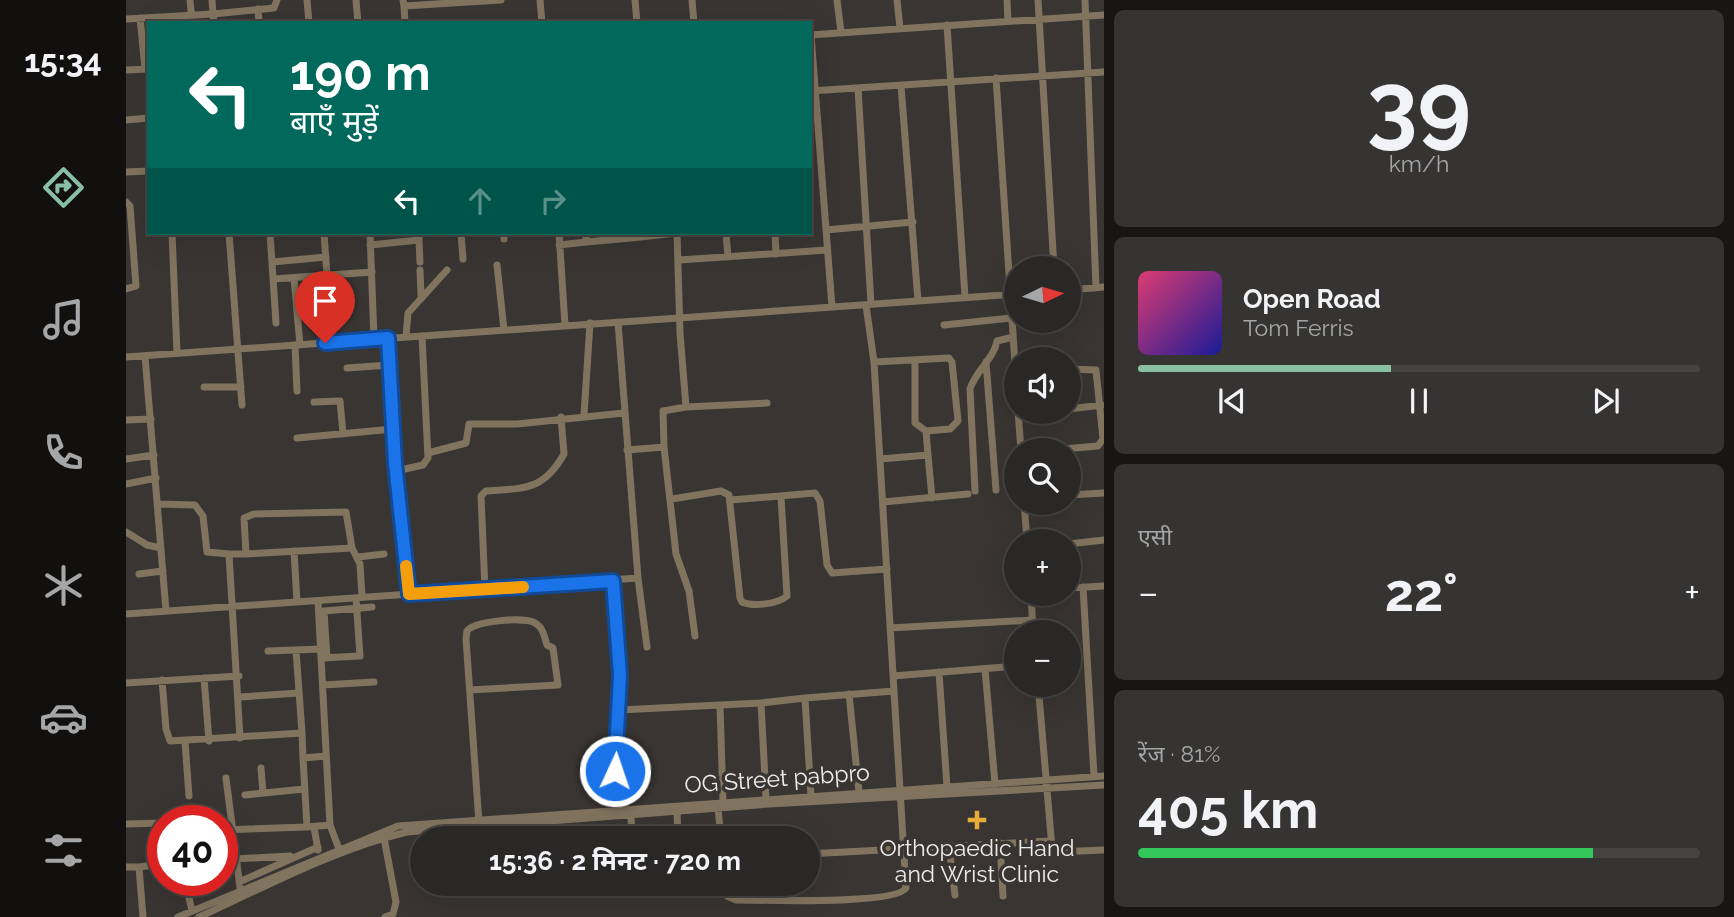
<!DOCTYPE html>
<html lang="hi">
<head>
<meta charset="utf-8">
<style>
  body { margin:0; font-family:Raleway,"Noto Sans Devanagari",sans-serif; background:#363432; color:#f1f3f6; height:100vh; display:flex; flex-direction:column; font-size:26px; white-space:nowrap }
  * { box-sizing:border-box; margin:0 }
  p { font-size:23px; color:#a5a6a7 }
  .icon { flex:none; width:38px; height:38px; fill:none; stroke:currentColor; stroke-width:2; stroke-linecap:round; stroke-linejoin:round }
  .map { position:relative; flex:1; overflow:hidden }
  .drawer { display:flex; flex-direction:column; gap:10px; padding:10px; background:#171615; width:630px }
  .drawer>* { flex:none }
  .banner { position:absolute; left:21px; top:21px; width:665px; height:214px; border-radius:0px; box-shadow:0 7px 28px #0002,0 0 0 2px #464443; background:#00695c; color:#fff; overflow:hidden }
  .needle { width:46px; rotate:85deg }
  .tools { position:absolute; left:878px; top:256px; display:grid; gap:14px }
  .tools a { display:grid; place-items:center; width:77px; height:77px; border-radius:50%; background:#2a2826; box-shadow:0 7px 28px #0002,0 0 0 2px #464443; font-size:35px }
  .speed { position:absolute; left:21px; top:805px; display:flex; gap:14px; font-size:35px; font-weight:700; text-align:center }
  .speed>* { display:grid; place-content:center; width:91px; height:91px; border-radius:50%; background:#2a2826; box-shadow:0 7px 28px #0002,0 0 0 2px #464443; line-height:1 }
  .speed .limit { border:10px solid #d22; background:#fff; color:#111 }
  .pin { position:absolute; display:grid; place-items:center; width:60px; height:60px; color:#fff; margin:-72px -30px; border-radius:50% 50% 50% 0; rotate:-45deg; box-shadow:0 0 7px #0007 }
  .pin .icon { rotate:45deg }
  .me { position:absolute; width:77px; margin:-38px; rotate:3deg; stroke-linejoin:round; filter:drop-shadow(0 0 5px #0008) }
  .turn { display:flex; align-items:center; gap:24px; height:147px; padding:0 28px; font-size:32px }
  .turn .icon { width:91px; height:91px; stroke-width:2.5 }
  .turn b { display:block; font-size:49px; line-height:60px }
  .lanes { display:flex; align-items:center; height:66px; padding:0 28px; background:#0003; justify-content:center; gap:35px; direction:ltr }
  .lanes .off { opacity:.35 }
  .big { font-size:52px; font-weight:700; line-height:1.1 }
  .drawer .widget { flex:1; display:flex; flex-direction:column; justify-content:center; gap:10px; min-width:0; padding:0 24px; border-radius:10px; background:#363432 }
  .drawer .dial { align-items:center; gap:0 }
  .dial b { font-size:91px; line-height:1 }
  .song { display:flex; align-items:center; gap:21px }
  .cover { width:84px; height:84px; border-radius:10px; background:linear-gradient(135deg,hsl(340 70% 55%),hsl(240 70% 35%)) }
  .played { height:7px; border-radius:4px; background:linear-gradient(90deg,#8abfa5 45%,#464443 45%) }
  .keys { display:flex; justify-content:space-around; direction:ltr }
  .heat { display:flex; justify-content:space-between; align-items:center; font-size:38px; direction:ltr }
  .charge { height:10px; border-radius:5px; background:linear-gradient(90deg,#34c759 81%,#464443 0) }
  .trip { position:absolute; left:284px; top:826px; width:410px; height:70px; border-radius:35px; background:#2a2826; box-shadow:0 7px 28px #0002,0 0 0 2px #464443; font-weight:700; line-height:70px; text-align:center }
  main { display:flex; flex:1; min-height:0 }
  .menu { display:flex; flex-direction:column; width:126px; justify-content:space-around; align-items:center; background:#11100f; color:#a5a6a7 }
  .menu .icon { width:49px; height:49px }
  .menu .on { color:#8abfa5 }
  .menu b { font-size:32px; color:#f1f3f6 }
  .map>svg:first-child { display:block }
</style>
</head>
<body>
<main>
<nav class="menu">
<b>15:34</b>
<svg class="icon on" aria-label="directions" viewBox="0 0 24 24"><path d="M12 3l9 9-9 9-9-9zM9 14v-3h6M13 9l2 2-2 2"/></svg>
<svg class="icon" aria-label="music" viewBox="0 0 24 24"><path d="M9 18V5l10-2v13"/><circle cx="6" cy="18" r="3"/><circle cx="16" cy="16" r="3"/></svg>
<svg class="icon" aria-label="phone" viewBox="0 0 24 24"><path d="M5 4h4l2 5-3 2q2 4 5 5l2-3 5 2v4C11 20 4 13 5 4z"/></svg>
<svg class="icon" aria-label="climate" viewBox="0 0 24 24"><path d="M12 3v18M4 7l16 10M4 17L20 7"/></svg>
<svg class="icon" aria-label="car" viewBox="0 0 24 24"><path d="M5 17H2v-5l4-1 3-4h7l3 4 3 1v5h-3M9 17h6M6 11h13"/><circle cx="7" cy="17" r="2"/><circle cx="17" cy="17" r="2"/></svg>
<svg class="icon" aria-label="filters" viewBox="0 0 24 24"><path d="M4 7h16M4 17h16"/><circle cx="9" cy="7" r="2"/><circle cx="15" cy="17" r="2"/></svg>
</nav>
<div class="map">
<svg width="978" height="917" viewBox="0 0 978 917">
  <rect width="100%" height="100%" fill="#383532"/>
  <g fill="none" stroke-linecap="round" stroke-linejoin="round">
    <!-- minor -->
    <path stroke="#81745f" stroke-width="7" d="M64,0L66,23
      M181,0L183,23
      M230,0L232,23
      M277,0L278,6L375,0
      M414,0L416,23
      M509,0L511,23
      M566,0L568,23
      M711,0L715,32
      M771,0L774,28
      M881,0L882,21
      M912,0L928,268
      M959,0L970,288
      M278,6L279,23
      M132,9L133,23
      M14,18L19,69
      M0,19L87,14L86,0
      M88,23L87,14L148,8L151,0
      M821,25L839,297
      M684,35L978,15
      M685,35L706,307
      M0,70L22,69
      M870,78L891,394
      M775,86L792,301
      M732,88L745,304
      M684,91L978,72
      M0,120L23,118
      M0,172L23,171
      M0,202L4,206L10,286L0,289
      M700,230L787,222
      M46,233L51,353
      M103,233L116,405
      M144,233L150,323
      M198,233L201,276
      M244,233L248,339
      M335,233L337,259
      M378,233V239
      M433,233L439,325
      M460,233V242L505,238L504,233
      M600,233L602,257
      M649,233L650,254
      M505,238L551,233
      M293,240L294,262
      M244,245L293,240V233
      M433,245L460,242
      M553,260L701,250
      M146,262L200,257
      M371,265L378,330
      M294,270L295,295
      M168,278L174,345
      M147,279L246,272
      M943,290L978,287
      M818,325L885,318
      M280,337L282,313L321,270
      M262,338L269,463L283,594
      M169,345L171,391
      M19,356L40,611
      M0,357L891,294
      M748,362L823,358L826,362L832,421L824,429L800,431L789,423V360
      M860,362L870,490
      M221,368L263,365
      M78,387H115
      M188,402L214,401L217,434
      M560,407L641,403
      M943,409L976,405
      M892,411L895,450
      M892,413L921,411
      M458,415L464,323
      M0,420L25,419
      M171,438L267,429
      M538,447L550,554L563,591L569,636
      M501,450L538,447L537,411L560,407L554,333L551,233
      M926,450L972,446L977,439L970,370L943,369
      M302,453L340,443L343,424H391L498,413
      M802,455L806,498
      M0,459L28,455
      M754,459L802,455L800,431
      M270,471L297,465L302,458L296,336
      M0,484L30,478
      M849,491L844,389C850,370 868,359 871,341L887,337
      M943,495L978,493
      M546,499L595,491L603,495L614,598L616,602C627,607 652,604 661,596L655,497
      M605,500L689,493L694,501L701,565L706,573L761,569
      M757,502L842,494
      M898,502L901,541
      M32,504L69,505L77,516L81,552L103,554
      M0,532L21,545L35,548
      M943,544L978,540
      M168,551L171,602
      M120,554L226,548
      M232,557L258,554
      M13,574L37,571
      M512,578L521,647
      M487,581L494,675L489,813
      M957,587L968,776
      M943,588L978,586
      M359,589L355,496L360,491C399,488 417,491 438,454L435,417
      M905,593L907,632
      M192,601L204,825L213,849
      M0,614L512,578L492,322
      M764,628L907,620
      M142,651L195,649
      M195,658L234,656L230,598
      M201,658L198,611L246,607
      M859,669L869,784
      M813,672L821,787
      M767,676L891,666
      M78,678L83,741
      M36,680L40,729L44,741L176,733L170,650
      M0,683L113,676
      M912,684L926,848L931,852L978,850
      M197,685L248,682
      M344,690L432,685L427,648L421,645C418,636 417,626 407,622C396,617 347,621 341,631L340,639L353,823
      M723,694L733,792
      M114,697L173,693
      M493,710L594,705
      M176,733L177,758L200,756
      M114,738L103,554H120L118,518L128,514L220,512L226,548L234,564L236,597
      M59,742L63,796
      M177,758L181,827L204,825
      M135,768L137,793
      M100,778L115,895
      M119,795L178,789
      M685,796L679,698L768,691
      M640,798L635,703L679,698
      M597,801L594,705L635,703
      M592,808L595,838
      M551,812L552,838
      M505,816L506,838
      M0,824L37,823
      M188,827L192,850
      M96,830L181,827
      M258,838L270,902L267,914L259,917
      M874,843L877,896
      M823,847L829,895
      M681,854L925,841
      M108,859L164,856
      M0,867H13
      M59,880L66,911
      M113,882L192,847
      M553,884L554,894
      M599,884L601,896L610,900C635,900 770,905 780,888L748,362L740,305
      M17,917L13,867L37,864
      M52,917L272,826L978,776
      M73,917C141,886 209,849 281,832L643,804L978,785"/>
  </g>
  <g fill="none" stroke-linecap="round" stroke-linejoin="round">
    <!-- route casing -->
    <g stroke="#114b97" stroke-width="18">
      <path id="route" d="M199,343L262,338L269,463L283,594L487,581L494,675L489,771"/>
    </g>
    <!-- route -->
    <use href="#route" stroke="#1a73e8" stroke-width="12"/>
    <!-- slow -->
    <path stroke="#f59e0b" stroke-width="12" d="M280,566L283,594L397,587"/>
  </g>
  <!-- markers -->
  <path fill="#e9ab38" stroke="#383532" stroke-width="2.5" d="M847.5 809.5h7v7h7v7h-7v7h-7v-7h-7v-7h7z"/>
  <g text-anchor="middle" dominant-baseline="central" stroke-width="7" stroke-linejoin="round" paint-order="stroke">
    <!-- street labels -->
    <g font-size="23" fill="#efedeb" stroke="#383532">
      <text transform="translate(651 778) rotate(-4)">OG Street pabpro</text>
    </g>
    <!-- poi labels -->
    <g font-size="23" fill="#efedeb" stroke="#383532">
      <text x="851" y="847">Orthopaedic Hand<tspan x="851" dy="26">and Wrist Clinic</tspan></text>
    </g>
  </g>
</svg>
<div class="tools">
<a><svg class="needle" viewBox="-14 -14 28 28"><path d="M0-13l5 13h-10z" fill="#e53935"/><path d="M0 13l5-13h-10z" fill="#a5a6a7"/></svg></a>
<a><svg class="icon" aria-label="sound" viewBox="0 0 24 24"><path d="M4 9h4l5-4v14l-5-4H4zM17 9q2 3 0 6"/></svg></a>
<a><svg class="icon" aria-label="search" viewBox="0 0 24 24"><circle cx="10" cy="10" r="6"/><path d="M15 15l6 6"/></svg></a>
<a>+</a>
<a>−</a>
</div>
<div class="speed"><div class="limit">40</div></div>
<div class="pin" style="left:199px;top:343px;background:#d93025"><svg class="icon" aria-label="arrive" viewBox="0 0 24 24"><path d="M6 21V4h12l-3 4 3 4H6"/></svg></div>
<svg class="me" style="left:489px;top:771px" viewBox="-20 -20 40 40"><circle r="17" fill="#1a73e8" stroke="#fff" stroke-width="3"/><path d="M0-11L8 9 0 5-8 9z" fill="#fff"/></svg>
<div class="trip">15:36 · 2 मिनट · 720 m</div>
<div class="banner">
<div class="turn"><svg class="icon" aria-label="left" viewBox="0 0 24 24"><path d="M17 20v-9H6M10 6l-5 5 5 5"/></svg><div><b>190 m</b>बाएँ मुड़ें</div></div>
<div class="lanes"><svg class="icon" aria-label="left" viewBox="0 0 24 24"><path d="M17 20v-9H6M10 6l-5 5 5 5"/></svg><svg class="icon off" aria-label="ahead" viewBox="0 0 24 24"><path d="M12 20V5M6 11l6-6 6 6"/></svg><svg class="icon off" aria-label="right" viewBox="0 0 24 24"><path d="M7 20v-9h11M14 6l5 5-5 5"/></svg></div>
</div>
</div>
<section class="drawer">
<div class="widget dial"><b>39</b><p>km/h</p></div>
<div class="widget">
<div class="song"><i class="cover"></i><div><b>Open Road</b><p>Tom Ferris</p></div></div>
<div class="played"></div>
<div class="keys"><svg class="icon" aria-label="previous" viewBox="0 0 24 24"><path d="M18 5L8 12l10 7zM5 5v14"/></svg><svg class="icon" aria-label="pause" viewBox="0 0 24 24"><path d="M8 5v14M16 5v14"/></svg><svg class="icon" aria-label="next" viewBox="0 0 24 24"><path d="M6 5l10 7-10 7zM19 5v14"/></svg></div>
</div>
<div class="widget"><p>एसी</p>
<div class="heat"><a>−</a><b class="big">22°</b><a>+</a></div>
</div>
<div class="widget"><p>रेंज · 81%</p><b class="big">405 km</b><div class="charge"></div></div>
</section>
</main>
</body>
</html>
